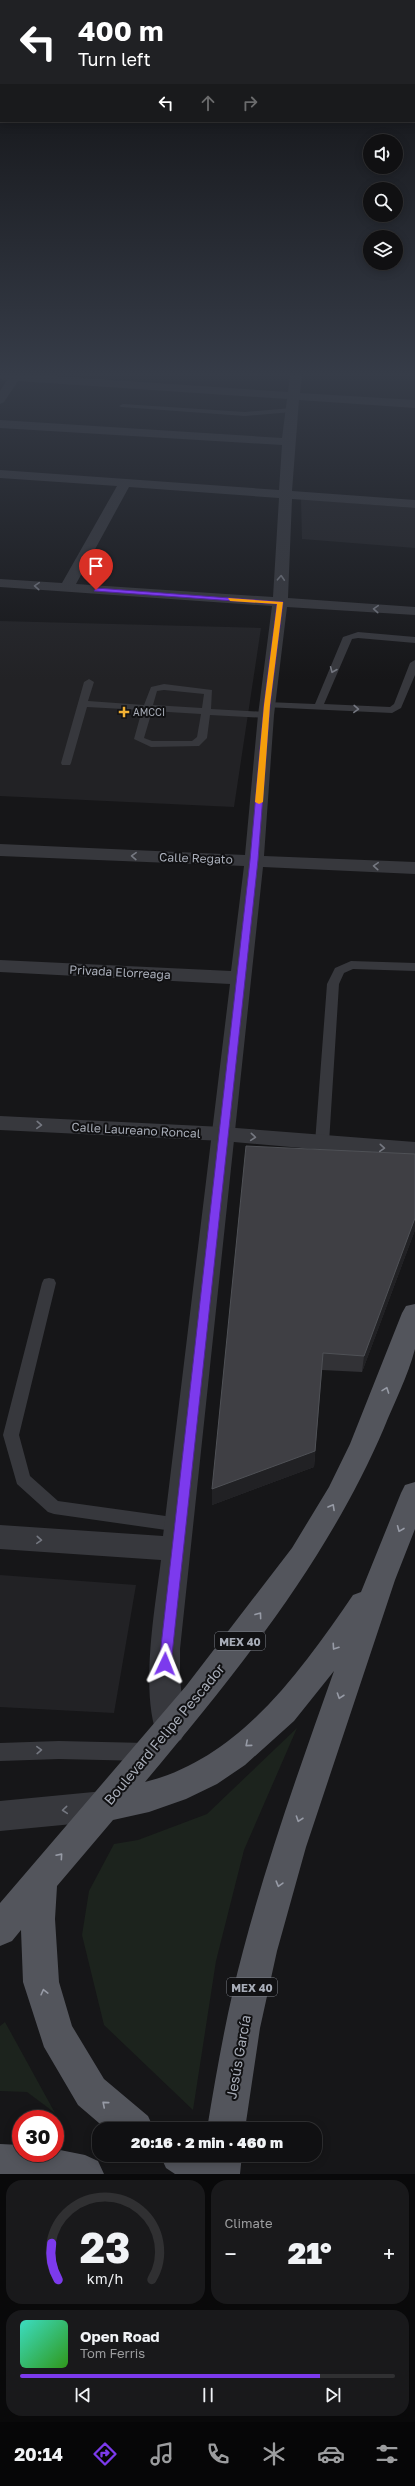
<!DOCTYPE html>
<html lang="en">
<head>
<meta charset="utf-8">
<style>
  body { margin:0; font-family:"Golos Text",sans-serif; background:#19191b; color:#f1f3f6; height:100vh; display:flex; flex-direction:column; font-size:15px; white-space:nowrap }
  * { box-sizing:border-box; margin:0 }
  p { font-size:13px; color:#9c9d9f }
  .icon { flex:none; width:22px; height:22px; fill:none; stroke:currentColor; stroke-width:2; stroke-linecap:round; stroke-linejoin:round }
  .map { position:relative; height:2174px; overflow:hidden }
  .panel { display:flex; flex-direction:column; gap:6px; padding:6px; background:#09090a; flex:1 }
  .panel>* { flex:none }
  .top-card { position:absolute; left:0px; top:0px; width:415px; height:122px; box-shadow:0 2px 10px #0003,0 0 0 1px #303032; background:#202124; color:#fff; overflow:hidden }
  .buttons { position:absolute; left:363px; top:134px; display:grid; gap:8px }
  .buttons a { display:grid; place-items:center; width:40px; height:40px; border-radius:50%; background:#101012; box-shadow:0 2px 10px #0003,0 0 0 1px #303032; font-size:20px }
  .speed { position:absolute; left:12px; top:2110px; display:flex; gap:8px; font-size:20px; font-weight:700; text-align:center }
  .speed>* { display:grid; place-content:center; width:52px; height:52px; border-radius:50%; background:#101012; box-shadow:0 2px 10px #0003,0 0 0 1px #303032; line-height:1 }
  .speed .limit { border:6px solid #d22; background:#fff; color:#111 }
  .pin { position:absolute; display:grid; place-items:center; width:34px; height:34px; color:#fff; margin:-41px -17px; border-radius:50% 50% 50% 0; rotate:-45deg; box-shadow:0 0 4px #0007 }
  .pin .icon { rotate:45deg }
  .me { position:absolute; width:44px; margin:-22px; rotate:2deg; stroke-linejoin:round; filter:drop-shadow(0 0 3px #0008) }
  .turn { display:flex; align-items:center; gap:14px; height:84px; padding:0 12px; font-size:18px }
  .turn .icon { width:52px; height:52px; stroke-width:2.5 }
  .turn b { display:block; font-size:28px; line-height:34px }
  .lanes { display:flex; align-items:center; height:38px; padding:0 12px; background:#0003; justify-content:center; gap:20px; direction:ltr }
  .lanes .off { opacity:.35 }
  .big { font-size:30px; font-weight:800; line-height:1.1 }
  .panel .widget { flex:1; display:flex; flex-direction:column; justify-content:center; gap:6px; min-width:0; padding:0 14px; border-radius:16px; background:#19191b }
  .panel .dial { align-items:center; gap:0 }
  .dial svg { height:104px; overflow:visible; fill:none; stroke:#303032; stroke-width:7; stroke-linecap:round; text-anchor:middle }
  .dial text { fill:#f1f3f6; stroke:none }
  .song { display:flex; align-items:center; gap:12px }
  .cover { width:48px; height:48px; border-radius:6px; background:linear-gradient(135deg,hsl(170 70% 55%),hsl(110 70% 35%)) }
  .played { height:4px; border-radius:2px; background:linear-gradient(90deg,#7c3aed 80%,#303032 80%) }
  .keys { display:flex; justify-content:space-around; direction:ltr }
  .heat { display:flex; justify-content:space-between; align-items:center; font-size:22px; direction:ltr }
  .panel .tiles { flex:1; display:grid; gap:6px; grid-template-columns:1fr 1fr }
  .widget:last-child { grid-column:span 2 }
  .trip { position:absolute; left:92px; top:2122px; width:230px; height:40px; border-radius:16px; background:#101012; box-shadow:0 2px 10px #0003,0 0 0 1px #303032; font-weight:800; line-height:40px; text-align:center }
  .tab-bar { display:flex; height:64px; justify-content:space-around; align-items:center; background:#060607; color:#9c9d9f }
  .tab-bar .icon { width:28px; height:28px }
  .tab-bar .current { color:#7c3aed }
  .tab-bar b { font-size:18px; color:#f1f3f6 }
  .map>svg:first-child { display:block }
</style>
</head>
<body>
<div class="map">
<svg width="415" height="2174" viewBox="0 0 415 2174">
  <rect width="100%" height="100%" fill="#161618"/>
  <!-- built -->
  <path fill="#222225" d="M301,499L415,508V548L302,539Z
    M0,621L261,628L234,807L0,796Z
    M0,1575L136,1585L114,1713L0,1707Z"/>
  <!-- green -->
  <path fill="#1c231d" d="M297,1728L244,1850L216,1961L193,2110L104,2025L82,1935L89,1891L114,1844L138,1840L207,1814Z
    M5,2022L55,2113L27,2092L0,2091V2026Z"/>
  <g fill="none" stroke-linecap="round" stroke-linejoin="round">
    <!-- service -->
    <path fill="#37383d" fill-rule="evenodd" d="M123,404L245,412L292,408L296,410L292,412L245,416L121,407L119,406Z
      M358,632L415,637V643L358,638L352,639L324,704L390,707L394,704L410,663L415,660V675L401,708L392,713L264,707L262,705L267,702L315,704L343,637Z
      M89,679L94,682L88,701L144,705L151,687L164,684L212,690L211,709L266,712L271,715L266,718L210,715L207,738L199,746L151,747L134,739L142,710L87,707L71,763L70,765H62L61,763L84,682ZM164,690L204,694L202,708L153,705L157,691ZM152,711L201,714L197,737L192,741H152L144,738Z
      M351,961L415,963V971L353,969L344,973L339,984L329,1143L322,1147L315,1143L327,984L335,968Z
      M49,1278L54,1279L56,1283L19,1435L30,1476L58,1501L180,1518L186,1520L188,1525L186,1530L180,1532L54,1514L48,1512L17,1484L3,1435L42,1283L44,1279Z
      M59,1741L146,1743L153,1746L155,1752L153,1758L146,1761L59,1759L0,1761V1743Z"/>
    <!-- minor -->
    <path fill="#37383d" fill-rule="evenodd" d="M0,376H53L288,392L290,376H302L300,393L415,400V408L299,400L292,491L415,500V508L292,499L288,598L415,607V615L287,607L274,715L264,856L415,862V874L263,867L180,1649V1680L186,1730L181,1740L170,1744L159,1740C139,1696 155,1608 161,1560L0,1549V1525L163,1536L230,984L0,972V960L231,971L244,866L0,856V844L245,855L258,715L272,606L0,587V579L62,583L117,486L0,478V470L279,490L282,445L0,428V420L282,438L287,399L18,381L4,402L0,404V391L7,380L0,379ZM129,487L279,498L273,597L76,584Z"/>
    <!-- tertiary -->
    <path fill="#37383d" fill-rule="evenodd" d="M0,1116L223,1127L415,1142V1158L223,1141L0,1130Z
      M104,1791L116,1795L120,1806L116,1817L104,1821L0,1831V1801Z"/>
    <!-- primary -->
    <path fill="#53555c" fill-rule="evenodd" d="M415,1304C415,1318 415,1336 415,1349C408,1376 394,1403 384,1428C327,1561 237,1672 145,1782C239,1759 301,1671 353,1595L361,1592L401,1493L405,1485L415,1482V1529L395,1580L306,1847L277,1951L260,2028L245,2129H207C217,2069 227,2010 243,1951C268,1856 301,1764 334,1671L294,1721L245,1765L217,1784L186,1799L149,1812L113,1820L57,1886L55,1919L59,1982L72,2026L104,2079L148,2116L154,2129H106L78,2105L44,2047L23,1982L21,1930L12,1941L0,1946V1903L186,1686L292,1548L329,1487L350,1444L402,1313L406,1306Z
      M0,2144L21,2145V2153H55V2149L85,2155L98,2161L104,2174H0Z
      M160,2155H242L240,2174H175L166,2168Z"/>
  </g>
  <!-- wall -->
  <path fill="#323236" d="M415,1154V1230L362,1372L322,1370L314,1467L212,1505V1489Z"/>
  <!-- shaded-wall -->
  <path fill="#212124" d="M415,1218V1230L362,1372L364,1356Z
    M323,1353L314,1467L212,1505V1489Z"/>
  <!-- building -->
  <path fill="#3f3f44" stroke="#4f5156" d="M246,1146L415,1154V1218L364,1356L323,1353L315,1451L212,1489Z"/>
  <!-- one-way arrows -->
  <defs><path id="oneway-chevron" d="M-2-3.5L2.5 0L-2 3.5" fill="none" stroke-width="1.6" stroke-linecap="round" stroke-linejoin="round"/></defs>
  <g stroke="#757881">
    <use href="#oneway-chevron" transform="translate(281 578) rotate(-87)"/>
    <use href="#oneway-chevron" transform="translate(37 586) rotate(-176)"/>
    <use href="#oneway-chevron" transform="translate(376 609) rotate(-176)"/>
    <use href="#oneway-chevron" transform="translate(333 670) rotate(113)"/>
    <use href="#oneway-chevron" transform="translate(356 709) rotate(2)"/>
    <use href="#oneway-chevron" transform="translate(134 856) rotate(-178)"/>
    <use href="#oneway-chevron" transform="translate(376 866) rotate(-176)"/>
    <use href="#oneway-chevron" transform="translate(39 1125) rotate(3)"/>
    <use href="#oneway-chevron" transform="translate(253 1137) rotate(5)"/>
    <use href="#oneway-chevron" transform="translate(382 1148) rotate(4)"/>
    <use href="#oneway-chevron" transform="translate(39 1540) rotate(4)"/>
    <use href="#oneway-chevron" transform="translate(39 1750) rotate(-2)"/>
    <use href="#oneway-chevron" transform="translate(65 1810) rotate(175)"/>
  </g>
  <g stroke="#979ba6">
    <use href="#oneway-chevron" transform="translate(386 1390) rotate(-70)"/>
    <use href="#oneway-chevron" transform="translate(332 1507) rotate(-61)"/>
    <use href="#oneway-chevron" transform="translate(400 1529) rotate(112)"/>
    <use href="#oneway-chevron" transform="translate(259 1615) rotate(-54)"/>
    <use href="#oneway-chevron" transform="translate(335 1647) rotate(124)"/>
    <use href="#oneway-chevron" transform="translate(340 1696) rotate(109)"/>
    <use href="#oneway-chevron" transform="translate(248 1744) rotate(139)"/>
    <use href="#oneway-chevron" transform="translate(299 1819) rotate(109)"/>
    <use href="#oneway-chevron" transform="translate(60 1856) rotate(-49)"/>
    <use href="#oneway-chevron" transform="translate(279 1884) rotate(106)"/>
    <use href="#oneway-chevron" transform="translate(44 1992) rotate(-104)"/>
    <use href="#oneway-chevron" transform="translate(105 2104) rotate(-140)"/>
  </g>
  <!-- sky -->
  <linearGradient id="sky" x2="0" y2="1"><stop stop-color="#0c0c0d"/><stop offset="0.55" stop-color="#363c48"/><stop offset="1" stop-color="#363c48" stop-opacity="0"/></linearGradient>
  <rect width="415" height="680" fill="url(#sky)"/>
  <!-- route -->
  <path fill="#7c3aed" stroke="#51269a" d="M96,588L283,602L270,705L258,860L171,1664L165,1670L159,1664L250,860L264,705L277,604L94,591Z"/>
  <!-- slow -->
  <path fill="#f59e0b" d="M228,598L283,602L270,705L263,802L259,804L255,802L264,705L277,604L230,601Z"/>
  <!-- markers -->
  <path fill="#f2b134" stroke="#111113" stroke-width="1.5" d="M122 706h4v4h4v4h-4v4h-4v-4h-4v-4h4z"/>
  <g text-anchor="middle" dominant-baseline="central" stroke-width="4" stroke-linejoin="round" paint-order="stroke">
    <!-- far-poi labels -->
    <g font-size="10" fill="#a8adb8" stroke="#111113" text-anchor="start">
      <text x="133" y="712">AMCCI</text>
    </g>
    <!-- shield labels -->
    <g fill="#111113" stroke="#7b7e86" stroke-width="1">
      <rect x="215" y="1632" width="50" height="18" rx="3"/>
      <rect x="227" y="1978" width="50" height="18" rx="3"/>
    </g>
    <g font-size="11" font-weight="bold" fill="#a8adb8">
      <text x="240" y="1641">MEX 40</text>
      <text x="252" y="1987">MEX 40</text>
    </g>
    <!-- street labels -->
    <g font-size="12" fill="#a8adb8" stroke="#111113">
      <text transform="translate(196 858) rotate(2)">Calle Regato</text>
      <text transform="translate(120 972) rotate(3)">Privada Elorreaga</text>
      <text transform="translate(136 1130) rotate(3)">Calle Laureano Roncal</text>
    </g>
    <!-- near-street labels -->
    <g font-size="14" fill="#a8adb8" stroke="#111113">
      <text transform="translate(164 1734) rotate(-50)">Boulevard Felipe Pescador</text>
      <text transform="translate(238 2057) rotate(-80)">Jesús García</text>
    </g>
  </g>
</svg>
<div class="buttons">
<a><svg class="icon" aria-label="sound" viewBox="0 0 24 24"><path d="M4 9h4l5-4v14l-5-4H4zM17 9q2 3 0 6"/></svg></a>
<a><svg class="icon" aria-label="search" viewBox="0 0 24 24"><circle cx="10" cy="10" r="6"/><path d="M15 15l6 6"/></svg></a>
<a><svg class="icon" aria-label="layers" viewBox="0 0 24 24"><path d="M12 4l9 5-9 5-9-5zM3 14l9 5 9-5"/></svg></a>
</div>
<div class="speed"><div class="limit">30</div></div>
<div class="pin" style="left:96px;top:590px;background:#d93025"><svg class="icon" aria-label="arrive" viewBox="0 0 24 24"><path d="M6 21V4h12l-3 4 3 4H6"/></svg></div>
<svg class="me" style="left:165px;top:1664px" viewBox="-20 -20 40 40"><path d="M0-17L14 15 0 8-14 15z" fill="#7c3aed" stroke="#fff" stroke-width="4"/></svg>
<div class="trip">20:16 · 2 min · 460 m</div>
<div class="top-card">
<div class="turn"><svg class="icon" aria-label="left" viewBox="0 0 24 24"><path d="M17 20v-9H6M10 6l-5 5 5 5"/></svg><div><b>400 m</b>Turn left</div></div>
<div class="lanes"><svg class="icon" aria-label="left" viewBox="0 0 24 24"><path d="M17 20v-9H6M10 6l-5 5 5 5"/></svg><svg class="icon off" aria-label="ahead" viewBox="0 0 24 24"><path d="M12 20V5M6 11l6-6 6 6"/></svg><svg class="icon off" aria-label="right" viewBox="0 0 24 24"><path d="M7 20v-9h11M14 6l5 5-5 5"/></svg></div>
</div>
</div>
<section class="panel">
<div class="tiles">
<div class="widget dial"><svg viewBox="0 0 100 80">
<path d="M14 69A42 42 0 1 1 86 69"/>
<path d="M14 69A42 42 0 0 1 9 41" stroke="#7c3aed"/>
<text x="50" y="56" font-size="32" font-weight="700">23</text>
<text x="50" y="72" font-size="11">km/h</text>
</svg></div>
<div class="widget"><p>Climate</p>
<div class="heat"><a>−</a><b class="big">21°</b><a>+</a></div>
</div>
<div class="widget">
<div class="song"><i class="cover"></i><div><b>Open Road</b><p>Tom Ferris</p></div></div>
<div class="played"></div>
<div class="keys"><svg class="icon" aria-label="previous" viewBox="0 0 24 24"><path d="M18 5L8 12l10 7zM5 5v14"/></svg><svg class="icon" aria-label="pause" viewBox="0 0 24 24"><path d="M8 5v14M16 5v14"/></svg><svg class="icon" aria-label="next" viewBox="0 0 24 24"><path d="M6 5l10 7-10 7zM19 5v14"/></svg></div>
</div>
</div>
</section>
<nav class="tab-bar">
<b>20:14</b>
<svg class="icon current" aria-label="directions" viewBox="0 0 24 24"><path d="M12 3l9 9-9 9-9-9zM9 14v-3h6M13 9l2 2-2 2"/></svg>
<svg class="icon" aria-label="music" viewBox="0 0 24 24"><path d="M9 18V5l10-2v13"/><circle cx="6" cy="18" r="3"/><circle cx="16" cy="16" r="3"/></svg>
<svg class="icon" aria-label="phone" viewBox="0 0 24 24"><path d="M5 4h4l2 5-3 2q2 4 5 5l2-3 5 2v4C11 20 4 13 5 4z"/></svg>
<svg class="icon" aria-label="climate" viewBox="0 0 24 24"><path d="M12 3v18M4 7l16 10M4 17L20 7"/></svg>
<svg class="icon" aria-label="car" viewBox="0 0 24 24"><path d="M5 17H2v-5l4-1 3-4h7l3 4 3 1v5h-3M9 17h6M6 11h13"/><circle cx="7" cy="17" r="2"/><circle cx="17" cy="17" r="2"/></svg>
<svg class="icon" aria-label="filters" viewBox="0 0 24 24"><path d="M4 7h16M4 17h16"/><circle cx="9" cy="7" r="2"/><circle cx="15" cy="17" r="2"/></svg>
</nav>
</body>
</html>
